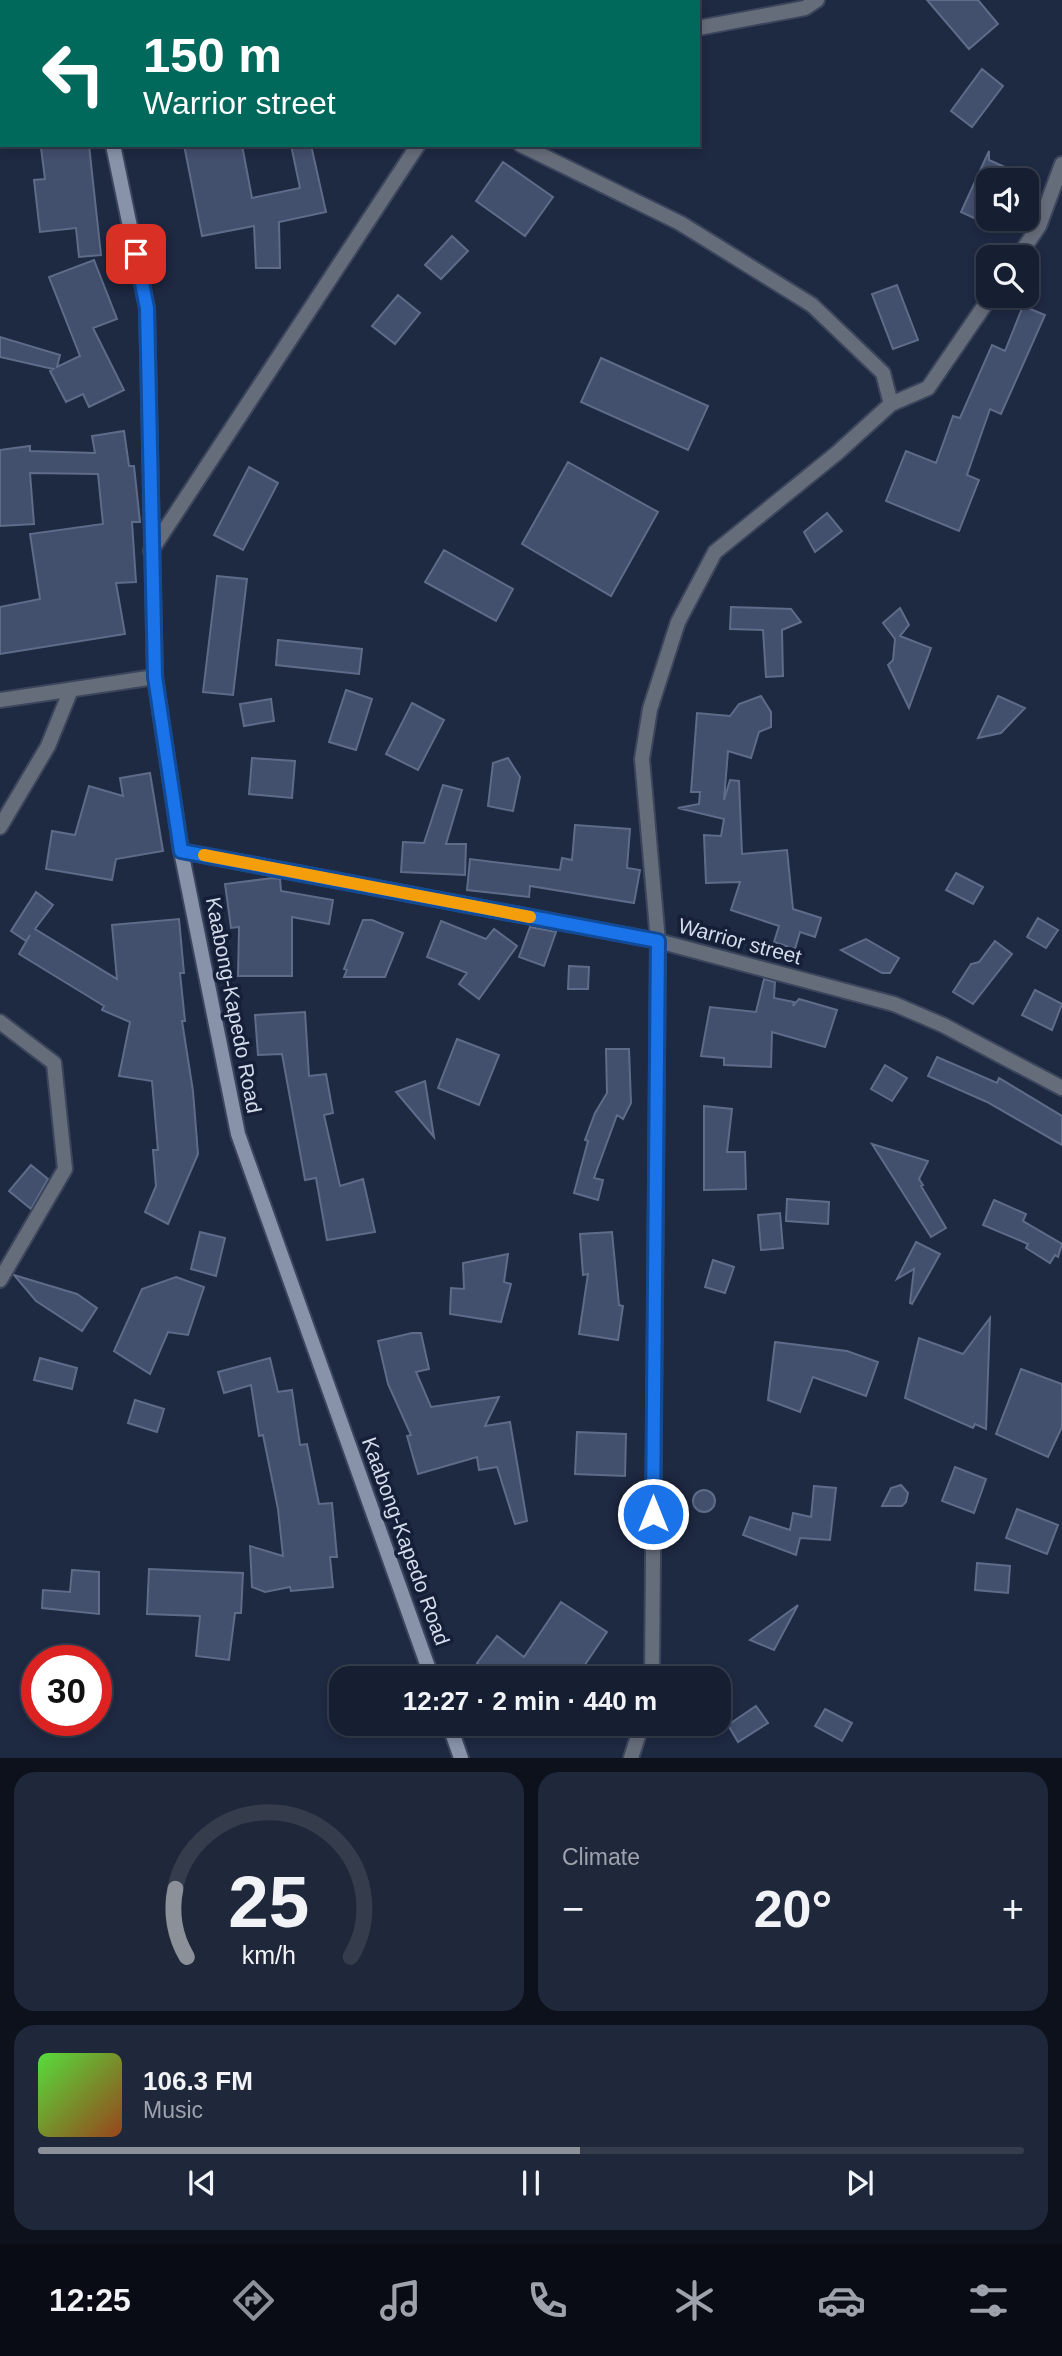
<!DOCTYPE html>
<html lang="en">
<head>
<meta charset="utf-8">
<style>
  body { margin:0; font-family:Helvetica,sans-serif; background:#1f273a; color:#f1f3f6; height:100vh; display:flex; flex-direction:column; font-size:26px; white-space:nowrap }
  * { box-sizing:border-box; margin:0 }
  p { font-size:23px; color:#9ea2ac }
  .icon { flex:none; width:38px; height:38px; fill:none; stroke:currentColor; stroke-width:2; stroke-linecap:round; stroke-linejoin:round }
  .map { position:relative; height:1758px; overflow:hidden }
  .drawer { display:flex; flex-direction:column; gap:14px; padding:14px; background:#0c111c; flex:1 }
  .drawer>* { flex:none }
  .banner { position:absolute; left:0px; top:0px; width:700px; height:147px; box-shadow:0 4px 10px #0003,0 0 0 2px #353d4d; background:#00695c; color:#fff; overflow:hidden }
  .tools { position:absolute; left:976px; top:168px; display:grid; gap:14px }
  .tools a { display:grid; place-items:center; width:63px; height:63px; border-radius:14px; background:#161f32; box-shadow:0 4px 10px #0003,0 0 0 2px #353d4d; font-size:35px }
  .speed { position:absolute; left:21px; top:1645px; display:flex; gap:14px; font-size:35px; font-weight:700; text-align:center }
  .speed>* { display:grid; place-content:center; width:91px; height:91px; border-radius:50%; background:#161f32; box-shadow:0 4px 10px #0003,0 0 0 2px #353d4d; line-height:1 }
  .speed .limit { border:10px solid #d22; background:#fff; color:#111 }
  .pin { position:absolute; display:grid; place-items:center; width:60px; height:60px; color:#fff; margin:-30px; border-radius:14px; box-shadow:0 4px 10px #0006 }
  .me { position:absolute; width:77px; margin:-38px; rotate:0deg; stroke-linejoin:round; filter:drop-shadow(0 0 5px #0008) }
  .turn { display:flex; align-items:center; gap:24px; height:147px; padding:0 28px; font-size:32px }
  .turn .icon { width:91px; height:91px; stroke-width:2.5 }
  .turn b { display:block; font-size:49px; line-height:60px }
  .big { font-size:52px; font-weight:600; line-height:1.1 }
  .drawer .tile { flex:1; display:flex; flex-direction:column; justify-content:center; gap:10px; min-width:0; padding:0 24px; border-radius:21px; background:#1f273a }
  .drawer .dial { align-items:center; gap:0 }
  .dial svg { height:182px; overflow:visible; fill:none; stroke:#353d4d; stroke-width:7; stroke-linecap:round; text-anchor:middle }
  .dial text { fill:#f1f3f6; stroke:none }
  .song { display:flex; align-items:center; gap:21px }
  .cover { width:84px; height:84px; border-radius:10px; background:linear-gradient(135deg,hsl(110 70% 55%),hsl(20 70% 35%)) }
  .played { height:7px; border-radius:4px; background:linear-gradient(90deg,#8c9099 55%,#353d4d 55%) }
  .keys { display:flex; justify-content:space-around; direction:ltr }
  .heat { display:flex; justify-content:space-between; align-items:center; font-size:38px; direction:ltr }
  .drawer .tiles { flex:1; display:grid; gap:14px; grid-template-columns:1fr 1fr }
  .tile:last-child { grid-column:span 2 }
  .trip { position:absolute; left:329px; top:1666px; width:402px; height:70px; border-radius:21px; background:#161f32; box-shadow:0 4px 10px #0003,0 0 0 2px #353d4d; font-weight:600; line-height:70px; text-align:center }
  .tabs { display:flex; height:112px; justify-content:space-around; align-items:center; background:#090c14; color:#9ea2ac }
  .tabs .icon { width:49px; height:49px }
  .tabs .on { color:#8c9099 }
  .tabs b { font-size:32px; color:#f1f3f6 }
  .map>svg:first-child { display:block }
</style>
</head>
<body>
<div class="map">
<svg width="1062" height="1758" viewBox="0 0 1062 1758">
  <rect width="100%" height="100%" fill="#1e2942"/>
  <!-- building -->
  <path fill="#424f6d" stroke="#5e6c89" stroke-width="2" d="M927,0H978L998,24L969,49Z
    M982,69L1003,86L972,127L951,111Z
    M89,145L101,255L79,257L76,228L40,232L34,180L45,179L41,148Z
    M184,145H242L252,198L300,188L291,145H311L326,212L279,222L280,268H256L254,226L202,236Z
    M989,151V160L1034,180H989V225L961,212Z
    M503,162L553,197L525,236L476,201Z
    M452,236L468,251L441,279L425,265Z
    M94,260L117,319L93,328L124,390L89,407L83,394L66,402L50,371L53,369L0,357V337L60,355L57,367L80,356L49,277Z
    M897,285L918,340L893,349L872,294Z
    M398,295L420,313L395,344L372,326Z
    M1023,306L1045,315L1001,414L990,409L967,475L979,480L959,531L886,501L906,451L936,463L953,416L960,418L992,345L1005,351Z
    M601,358L708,406L688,450L581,402Z
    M124,431L129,466H134L140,522H132L136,582L116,583L125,634L0,654V607L40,599L30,534L103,524L98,474L30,473L34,524L0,526V450L30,446V451L95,453L92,436Z
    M568,462L658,512L611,596L522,544Z
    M249,467L278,483L243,550L214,535Z
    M827,513L842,531L815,552L804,532Z
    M444,550L513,589L496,621L425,582Z
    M217,576L247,579L233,695L203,692Z
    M731,607L791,609L801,622L782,630L783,676L766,677L763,630L730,629Z
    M900,608L909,625L900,636L931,648L909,708L888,665L893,660L895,639L883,623Z
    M278,640L362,649L359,674L276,665Z
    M346,690L372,699L356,750L329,742Z
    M761,696L771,712V727L759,732L751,758L728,751L724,800L730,780L739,781L742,854L787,850L793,909L821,918L815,937L800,932L795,949L774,942L779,926L731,910L740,882L706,883L704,835L721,836L724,819L678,808L699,804L700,792H691L697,713L730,716L739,704Z
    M998,696L1025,708L1001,733L978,738Z
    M271,699L274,721L244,726L240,704Z
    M412,703L444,720L418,770L386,754Z
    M252,758L295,761L292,798L249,794Z
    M508,758L520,777L513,811L488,806L493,763Z
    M150,773L163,851L116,859L112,880L46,869L52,831L75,835L89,786L123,796L120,778Z
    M443,785L462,790L446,844H466L465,875L401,872L403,842L424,843Z
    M575,825L630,829L627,868L640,870L634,903L530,886L529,897L467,890L470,859L560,870L562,858L572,860Z
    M956,873L983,887L973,904L946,890Z
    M273,878L280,879L281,891L333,900L329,924L292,917V976H238L239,927L231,928L225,884Z
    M36,892L53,905L35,929L117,979L112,925L179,919L184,973H180L185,1021H182L193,1091L198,1154L168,1224L145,1212L156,1186L153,1150H158L152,1081L119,1076L130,1022L102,1010L104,1006L19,954L30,935L26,941L11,931Z
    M1038,918L1058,930L1046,948L1027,937Z
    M363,920H372L403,933L385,977H344L347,970L344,969Z
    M441,921L486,939L494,929L517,946L479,999L459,984L467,973L427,957Z
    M530,927L556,932L544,966L519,957Z
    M866,939L899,958L890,973H882L841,950Z
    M995,941L1012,954L973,1004L953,992L971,964L979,962Z
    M569,966L589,967L588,989H568Z
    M764,979L775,982L774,998L794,1002L793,1006L799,999L837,1010L825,1047L772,1032L771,1067L724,1065V1058L701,1056L710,1007L756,1012Z
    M1035,990L1062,1004L1052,1030L1022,1015Z
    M305,1012L309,1076L326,1074L333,1113L324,1115L340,1186L363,1179L375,1232L327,1240L316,1178L305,1180L282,1054L258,1055L255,1015Z
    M457,1039L499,1055L479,1105L438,1088Z
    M606,1049H629L631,1103L623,1119L617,1115L594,1178L603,1180L598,1200L574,1193L588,1141L585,1140L595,1113L607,1093Z
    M937,1057L997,1083L999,1078L1062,1116V1145L987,1102L928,1076Z
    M885,1065L907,1078L892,1101L871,1089Z
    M425,1081L434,1137L396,1092Z
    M704,1106L732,1109L727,1152H745L746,1189L704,1190Z
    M872,1144L928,1161L919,1179L923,1185L921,1186L946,1228L931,1237Z
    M31,1165L48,1179L31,1209L9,1191Z
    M787,1199L829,1202L828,1224L786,1221Z
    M994,1200L1026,1214L1023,1221L1062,1244L1058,1257L1055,1255L1050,1263L1026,1248L1028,1244L983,1225Z
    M780,1213L783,1248L761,1250L758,1215Z
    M200,1232L225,1238L216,1276L191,1269Z
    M612,1232L619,1305L623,1306L618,1340L579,1334L588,1274L583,1275L580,1234Z
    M916,1242L940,1254L912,1304L910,1303L914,1269L897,1279Z
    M508,1254L504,1282L511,1284L501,1322L450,1314L451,1288L464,1289L463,1263Z
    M713,1260L734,1267L725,1293L705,1287Z
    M14,1275L77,1294L97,1308L82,1331L36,1301Z
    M176,1277L204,1287L188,1335L168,1332L150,1374L114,1351L142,1289Z
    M990,1318L986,1429L975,1424L973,1428L905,1398L919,1338L963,1354Z
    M412,1333H421L429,1369L416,1372L431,1407L499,1397L485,1426L510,1422L527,1521L515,1524L497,1467L479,1470L477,1457L418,1474L407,1436L411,1435L388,1384L378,1341Z
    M775,1342L847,1351L878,1362L866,1396L813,1377L800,1412L768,1400Z
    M40,1358L77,1368L72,1389L34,1380Z
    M270,1358L278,1392L292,1390L300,1445L307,1444L319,1504L332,1503L337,1557H330L333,1587L291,1591L290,1587L265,1592L252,1587L250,1546L283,1556L278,1509L263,1435L259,1436L251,1385L224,1393L218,1372Z
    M1021,1369L1062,1384V1427L1048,1457L996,1434Z
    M135,1400L164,1409L157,1432L128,1423Z
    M577,1432L626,1434L625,1476L575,1474Z
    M955,1467L986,1479L974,1513L942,1501Z
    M901,1485L908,1493L906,1502L902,1506H882L891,1488Z
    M814,1486L836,1488L830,1540L800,1538L796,1555L743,1535L750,1517L790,1530L793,1513L811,1517Z
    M693 1501a11 11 0 1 1 22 0a11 11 0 1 1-22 0Z
    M1017,1509L1058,1525L1047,1554L1006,1538Z
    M977,1563L1010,1566L1008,1593L975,1590Z
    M149,1569L243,1573L241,1613H235L229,1660L196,1656L200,1616L147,1614Z
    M72,1570L99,1572V1614L42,1608L43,1590L70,1592Z
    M561,1602L607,1632L576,1678H496L477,1663L497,1636L524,1657Z
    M798,1605L774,1650L750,1640Z
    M756,1706L768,1723L738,1742L728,1725Z
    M825,1709L852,1723L842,1741L815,1726Z"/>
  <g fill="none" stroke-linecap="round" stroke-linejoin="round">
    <!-- street casing -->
    <g stroke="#3b465d" stroke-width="18">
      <path id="street" d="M400,0L401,2
        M497,2V0
        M698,28L805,8L817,0
        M521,145L680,223L812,305L883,373L891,404L837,453L715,552L678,622L650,709L642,759L658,941L652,1678
        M1018,257L1039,226L1062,164
        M891,404L928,388L991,296
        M151,551L418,145
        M0,700L155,677
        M0,827L48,746L70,692
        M181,851L658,941L894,1004L943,1025L1062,1088
        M0,1022L54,1063L65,1169L0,1280
        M631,1758L642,1724"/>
    </g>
    <!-- secondary casing -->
    <g stroke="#3b465d" stroke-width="18">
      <path id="secondary" d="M60,0L61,2
        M113,145L147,308L155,677L181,851L238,1134L432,1678
        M449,1724L461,1758"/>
    </g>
    <!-- street -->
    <use href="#street" stroke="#666d7a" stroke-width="14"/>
    <!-- secondary -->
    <use href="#secondary" stroke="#8892a8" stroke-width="14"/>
  </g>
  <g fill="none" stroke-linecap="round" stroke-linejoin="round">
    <!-- route casing -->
    <g stroke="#114b97" stroke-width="18">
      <path id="route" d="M136,254L147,308L155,677L181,851L658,941L653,1514"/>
    </g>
    <!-- route -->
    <use href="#route" stroke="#1a73e8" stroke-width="12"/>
    <!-- slow -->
    <path stroke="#f59e0b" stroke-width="12" d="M204,855L530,917"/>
  </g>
  <g text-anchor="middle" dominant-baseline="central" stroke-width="7" stroke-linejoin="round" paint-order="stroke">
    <!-- street labels -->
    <g font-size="21" fill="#d4dcec" stroke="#151f37">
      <text transform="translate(740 941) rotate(15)">Warrior street</text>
      <text transform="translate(234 1005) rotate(79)">Kaabong-Kapedo Road</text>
      <text transform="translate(406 1541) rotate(70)">Kaabong-Kapedo Road</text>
    </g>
  </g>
</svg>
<div class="tools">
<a><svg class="icon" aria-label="sound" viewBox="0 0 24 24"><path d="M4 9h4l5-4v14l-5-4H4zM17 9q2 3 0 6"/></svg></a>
<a><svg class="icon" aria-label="search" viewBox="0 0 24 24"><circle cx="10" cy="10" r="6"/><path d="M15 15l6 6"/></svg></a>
</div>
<div class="speed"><div class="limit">30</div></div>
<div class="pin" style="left:136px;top:254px;background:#d93025"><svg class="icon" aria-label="arrive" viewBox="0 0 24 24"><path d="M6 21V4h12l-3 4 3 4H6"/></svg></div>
<svg class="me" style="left:653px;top:1514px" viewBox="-20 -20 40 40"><circle r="17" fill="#1a73e8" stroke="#fff" stroke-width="3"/><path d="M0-11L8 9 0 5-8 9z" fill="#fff"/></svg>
<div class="trip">12:27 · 2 min · 440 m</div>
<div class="banner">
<div class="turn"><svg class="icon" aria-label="left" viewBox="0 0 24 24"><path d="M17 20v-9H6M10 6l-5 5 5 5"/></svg><div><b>150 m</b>Warrior street</div></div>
</div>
</div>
<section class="drawer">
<div class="tiles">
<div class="tile dial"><svg viewBox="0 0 100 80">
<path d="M14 69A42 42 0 1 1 86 69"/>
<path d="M14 69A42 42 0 0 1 9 39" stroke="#8c9099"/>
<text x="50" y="56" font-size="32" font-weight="700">25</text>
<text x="50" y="72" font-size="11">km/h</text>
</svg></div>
<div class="tile"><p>Climate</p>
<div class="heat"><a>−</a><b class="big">20°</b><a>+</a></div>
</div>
<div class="tile">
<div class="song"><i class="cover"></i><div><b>106.3 FM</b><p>Music</p></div></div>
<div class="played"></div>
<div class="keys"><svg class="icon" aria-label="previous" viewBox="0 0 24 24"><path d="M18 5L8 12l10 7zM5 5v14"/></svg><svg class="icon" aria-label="pause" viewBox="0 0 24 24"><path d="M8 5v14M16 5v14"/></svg><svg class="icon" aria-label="next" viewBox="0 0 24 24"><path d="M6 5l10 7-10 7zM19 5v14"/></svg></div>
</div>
</div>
</section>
<nav class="tabs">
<b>12:25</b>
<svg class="icon on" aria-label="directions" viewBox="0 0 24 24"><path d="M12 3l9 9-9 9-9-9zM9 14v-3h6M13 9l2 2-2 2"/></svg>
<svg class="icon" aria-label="music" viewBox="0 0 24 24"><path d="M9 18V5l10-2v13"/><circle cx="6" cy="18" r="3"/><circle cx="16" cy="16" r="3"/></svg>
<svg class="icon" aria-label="phone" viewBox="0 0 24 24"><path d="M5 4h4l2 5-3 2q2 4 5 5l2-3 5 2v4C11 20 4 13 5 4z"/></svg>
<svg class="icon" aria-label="climate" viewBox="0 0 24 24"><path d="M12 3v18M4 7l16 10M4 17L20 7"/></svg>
<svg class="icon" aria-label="car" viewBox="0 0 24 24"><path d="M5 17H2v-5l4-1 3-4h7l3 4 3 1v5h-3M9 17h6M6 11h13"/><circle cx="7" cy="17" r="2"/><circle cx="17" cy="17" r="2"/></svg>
<svg class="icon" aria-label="filters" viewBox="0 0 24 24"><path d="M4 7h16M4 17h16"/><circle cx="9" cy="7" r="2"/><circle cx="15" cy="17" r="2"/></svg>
</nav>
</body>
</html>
